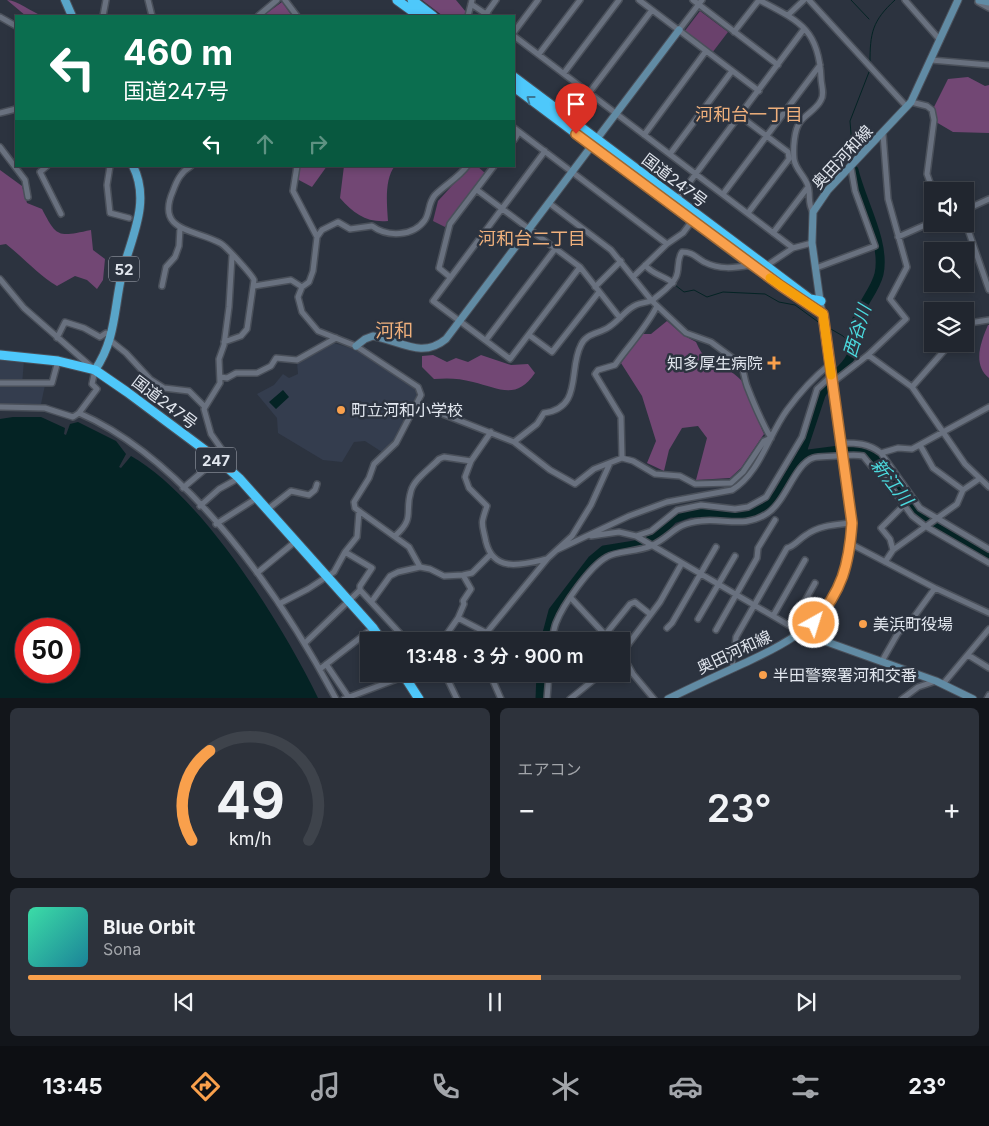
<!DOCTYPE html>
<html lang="ja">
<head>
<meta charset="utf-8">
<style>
  body { margin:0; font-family:Inter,"Noto Sans JP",sans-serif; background:#2d323b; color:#f1f3f6; height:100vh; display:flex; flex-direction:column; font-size:19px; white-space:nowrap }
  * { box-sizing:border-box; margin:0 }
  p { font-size:16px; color:#a2a5aa }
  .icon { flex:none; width:28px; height:28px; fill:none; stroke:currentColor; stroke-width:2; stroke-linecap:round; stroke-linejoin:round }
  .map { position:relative; height:698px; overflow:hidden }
  .sheet { display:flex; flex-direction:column; gap:10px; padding:10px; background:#12151a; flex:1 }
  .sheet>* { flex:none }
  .hud { position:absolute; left:15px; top:15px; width:500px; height:152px; border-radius:0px; box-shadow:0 2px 8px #0003,0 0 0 1px #3e434b; background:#0b6e4f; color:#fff; overflow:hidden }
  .fabs { position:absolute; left:924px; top:182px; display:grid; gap:10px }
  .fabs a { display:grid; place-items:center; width:50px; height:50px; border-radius:0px; background:#21262f; box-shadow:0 2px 8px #0003,0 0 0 1px #3e434b; font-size:25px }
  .speed { position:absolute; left:15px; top:618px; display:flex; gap:10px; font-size:25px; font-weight:700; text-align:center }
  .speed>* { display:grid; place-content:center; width:65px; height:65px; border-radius:50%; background:#21262f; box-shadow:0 2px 8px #0003,0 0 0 1px #3e434b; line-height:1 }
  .speed .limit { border:8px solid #d22; background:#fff; color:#111 }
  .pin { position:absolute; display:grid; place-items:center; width:42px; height:42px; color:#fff; margin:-51px -21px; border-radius:50% 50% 50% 0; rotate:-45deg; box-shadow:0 0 5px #0007 }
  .pin .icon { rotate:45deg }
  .me { position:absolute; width:55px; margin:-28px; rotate:39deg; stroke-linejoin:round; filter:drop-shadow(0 0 4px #0008) }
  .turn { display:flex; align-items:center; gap:18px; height:105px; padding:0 25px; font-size:22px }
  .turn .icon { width:65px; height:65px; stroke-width:2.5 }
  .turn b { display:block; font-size:35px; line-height:42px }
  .lanes { display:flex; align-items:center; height:48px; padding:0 25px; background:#0003; justify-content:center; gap:25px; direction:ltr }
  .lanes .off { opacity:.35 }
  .big { font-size:38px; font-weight:600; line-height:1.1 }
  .sheet .card { flex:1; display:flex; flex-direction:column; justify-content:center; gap:8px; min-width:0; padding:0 18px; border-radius:8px; background:#2d323b }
  .sheet .dial { align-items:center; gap:0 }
  .dial svg { height:130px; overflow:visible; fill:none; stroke:#3e434b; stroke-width:7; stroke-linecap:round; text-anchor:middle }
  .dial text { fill:#f1f3f6; stroke:none }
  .song { display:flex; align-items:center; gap:15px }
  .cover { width:60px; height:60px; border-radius:8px; background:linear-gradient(135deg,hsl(160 70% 55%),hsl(190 70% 35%)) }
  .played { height:5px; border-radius:2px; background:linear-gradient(90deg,#f9a04c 55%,#3e434b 55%) }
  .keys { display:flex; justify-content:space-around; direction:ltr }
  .heat { display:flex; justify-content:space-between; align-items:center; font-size:28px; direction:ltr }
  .sheet .tiles { flex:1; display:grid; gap:10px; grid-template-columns:1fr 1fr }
  .card:last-child { grid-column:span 2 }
  .trip { position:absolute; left:360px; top:632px; width:270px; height:50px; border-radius:0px; background:#21262f; box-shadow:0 2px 8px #0003,0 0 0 1px #3e434b; font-weight:600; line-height:50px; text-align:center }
  .menu { display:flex; height:80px; justify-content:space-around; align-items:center; background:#0d0f13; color:#a2a5aa }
  .menu .icon { width:35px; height:35px }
  .menu .selected { color:#f9a04c }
  .menu b { font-size:22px; color:#f1f3f6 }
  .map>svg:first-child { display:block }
</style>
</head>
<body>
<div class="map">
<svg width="989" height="699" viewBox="0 0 989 699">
  <rect width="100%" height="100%" fill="#2c333f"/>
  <!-- built -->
  <path fill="#343d4e" d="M334,343L354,349L415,388L417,395L394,441L382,452L365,441L354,442L342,462L323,460L278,433L277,418L257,394L274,385L283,374L289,378L298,374L297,362Z
    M0,357L24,360L22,385H45L41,404H0Z"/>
  <!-- green -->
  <path fill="#6a416c" d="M700,11L728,32L712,53L684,32Z
    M470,166H477L485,173L445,227L433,221L438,201Z"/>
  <!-- forest -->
  <path fill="#724774" d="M7,0C17,0 31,12 43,16H26Z
    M422,0H456L466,12L464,16H443Z
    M282,2L292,16H263Z
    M968,77L985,86L989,85V133L953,132L936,122L934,107L948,79Z
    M300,166H327L312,187L297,179Z
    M344,166H395C384,179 387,205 388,221C367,223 354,214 340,198Z
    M0,170L22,186L27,203L42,209C57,238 58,237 91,230L93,250L105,259L103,280L97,289L87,280L75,276L57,286C37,274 24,258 6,244L0,245Z
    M667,321L683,335L696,342C710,374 722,360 741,380C751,392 757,419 764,434L741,468L730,478L696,480L707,438L698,426L682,428L669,450L664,471L647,463L656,441L642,396L621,363L642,334H651Z
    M988,325H989V378C972,364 981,342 988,325Z
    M433,355L447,362L456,358L468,362L481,355L511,365L528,364L535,373C516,401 499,388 473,382C459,378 447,378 434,379L422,367V356Z"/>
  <!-- water -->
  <path fill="#042324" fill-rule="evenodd" d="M283,390L289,397L276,409L269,402Z
    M13,417H41L65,428L64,434L66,435L70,424L78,422L116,441L126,454L119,467L121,468L131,456C203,497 282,624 318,698H0V419ZM26,629H69V671H26Z"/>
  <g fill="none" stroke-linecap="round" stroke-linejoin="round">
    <!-- stream -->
    <path stroke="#042324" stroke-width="1" d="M851,0L869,19
      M870,63C870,33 872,21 895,0
      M853,159L850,121L869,72
      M675,285L684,292L694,290L707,297L723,292L765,294L779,302L795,305L821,324
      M829,328L843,336L854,348"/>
    <!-- river -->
    <path stroke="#042324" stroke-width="9" d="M836,374C859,354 851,348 856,322C860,305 875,291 879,274C886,242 861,201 854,170
      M801,455L847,449L863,450L872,455L880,462L915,511L935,527L989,557
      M545,641L553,611L592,560L604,550L641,544L661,532L673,519L690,513H708L729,516L748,514L766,507L778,494L801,455L821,395L828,383
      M540,699L541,674"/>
    <!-- street casing -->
    <g stroke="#4a505a" stroke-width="8">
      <path id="street" d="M148,0L152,16
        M285,0L297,16
        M639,0L759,91
        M693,0L778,65
        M759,0C799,21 819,29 821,78C821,85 825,94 821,100C817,109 806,114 800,122C794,130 793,149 794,159C795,169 805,176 808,186C811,195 807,203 813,212
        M809,0L907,107
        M905,0L940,40
        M978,2L989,8
        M471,4L489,16
        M486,14L496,0
        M788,15L804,0
        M103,16L106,0
        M258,16L277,0
        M468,16L472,0
        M0,17L16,26
        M679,30L702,0
        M514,32L538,0
        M734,32L759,0
        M514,36L793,248
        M539,54L580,0
        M931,60L989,65
        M564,73L619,0
        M589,93L652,10
        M911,102L927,106L932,110L934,120L927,174L933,191
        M0,113L16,109
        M740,116L788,152L789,159L748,213
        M514,128L667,244
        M644,135L706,51
        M514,140L519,132
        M0,147L25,180L28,197
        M545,151L433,301L510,359L580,267
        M670,154L732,71
        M47,166L40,172L61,214
        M110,166L107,185L110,213L129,218
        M191,166C181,172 177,180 173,191C155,232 195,229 220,243C225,245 252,275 254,280L247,329L241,336L224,342
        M297,166L293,191L317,237
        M477,190L580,267L620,318
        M723,194L820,65
        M677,199L804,29
        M549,203L611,250L652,301L686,333L711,342L734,359H738C745,370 743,375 747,386C754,404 761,421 771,438
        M965,210L989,199
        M965,221L989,290
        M773,233L808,187
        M898,237L932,222
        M645,265C653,275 663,275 673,283
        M766,266L793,248L812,243
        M816,268L875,246L855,191L851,168
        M450,277L439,268L450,224L494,166
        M633,277L667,244L683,233L692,221
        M0,279L24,308L95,370L92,384L97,389L79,413L73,417L45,408L0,407
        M162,286L166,267L175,257L179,246L180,228
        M254,286L291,280L302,287
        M595,287L621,261
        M965,328L969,323L989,320
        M529,335L552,352L599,292
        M57,338L65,322L84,328L100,337L106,333L111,335
        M486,340L555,249
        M111,341L126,353L150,379L164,388L189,391L205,407
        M868,355L912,387L965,464L989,487
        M221,377L227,378L236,373H257L271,366L276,358L297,360L336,338
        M0,383H52L58,361
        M832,383L868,355L906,319L890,299L907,267L888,199L883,134
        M912,387L950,344
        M417,404L514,442L550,470L575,484L594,469L622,458L633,461L655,474L680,476L695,484L731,483L743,472L764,441L771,438
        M79,413C189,461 281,596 336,699
        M491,432L471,461L465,477L469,488L487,506C480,526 482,522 486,542C494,574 524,564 547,559
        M514,442L537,424L544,413C583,408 568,369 581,345C586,333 599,334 609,327C619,321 626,309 636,305C642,302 649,303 654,299C661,293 672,286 676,277C680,268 676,261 682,252C693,252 695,257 704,262C720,270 734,268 751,265
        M841,443C857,443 868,443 881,453L898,448L912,449L989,407
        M920,445L933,468L963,490
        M881,453L920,508L989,549
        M622,458L621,417L595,374L598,370L615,365C629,345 646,328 657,306
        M221,462L223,451L211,434L204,409L220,383L219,359L224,345L229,307L232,256
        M183,488L216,460
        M200,506L219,489L239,478
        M268,509L291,491L309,495L315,490L317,484
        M216,524L257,498
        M395,536C416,517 404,513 411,491C414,479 431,468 439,459L444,457L471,461
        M591,536L619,532L636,536L802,633
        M636,536L651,531L677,510L701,505L735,509L748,507L766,497L802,437L817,389L831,376
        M851,544L935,588L989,613
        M557,550L629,516L667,502L732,490C760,473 768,436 787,410C798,395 814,377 829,365
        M893,550L890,539L881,528L903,506
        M345,552L372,568L360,586V590L407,641
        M885,562L893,550L957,504L963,490L979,479
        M420,567L409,547L359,511L355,508L354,502L369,478L374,464L396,443L421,395L418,387L356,346L318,331L302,312L298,297L302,287L309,282L313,271L317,237L322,230L338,222L350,229L372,226C387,237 413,237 425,220C430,212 428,203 435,195C446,184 458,178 467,166
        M257,573L296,541
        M571,598L611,641
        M372,601L390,576L398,572L420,567L430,569L444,576L463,575L472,573L490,555
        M279,604L308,589L334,572L345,552L357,537L359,511
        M773,616L805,560
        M458,618L485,632L488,631L548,558L572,536L591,505L610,463
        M698,619L735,556
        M791,626L815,583
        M667,628L672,623L716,547
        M716,630L757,558L758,548L775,520
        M488,631L497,641
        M605,635L630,604L635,602L650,614
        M446,636L455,641
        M442,641L458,618L464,604L463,601L471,589L463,575
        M476,641L485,632
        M552,641C553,635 554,628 556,623C563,605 590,566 607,557C616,551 637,552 651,546C674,535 673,524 701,521C724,518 745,529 768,513C786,501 795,464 813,458C820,456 829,457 836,456C845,456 854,454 863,456L872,467L881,473L912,516L925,526L989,563
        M305,643L360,590
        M621,653L633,674L654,699
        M621,654L660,602L682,563
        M968,655L989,668
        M882,661L898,633L911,621L935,588
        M326,664L349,698
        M734,668L730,656L735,646L736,637L787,548C795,546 799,539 806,535C820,525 835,525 851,523
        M320,669L373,628
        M445,674L457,699
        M490,674L501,699
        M943,684L989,629
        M344,699L405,676
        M547,699L549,674
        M570,699L601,674
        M902,699L918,687L936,681
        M987,699L989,695"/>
    </g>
    <!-- secondary casing -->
    <g stroke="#4a505a" stroke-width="9">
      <path id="secondary" d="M979,0L989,2
        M356,346L365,339L373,336C401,341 422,359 446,339L679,30
        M802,633L936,681L973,699
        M668,699C696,685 723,673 751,660C819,628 848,601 851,523L812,243L813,212L828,190L911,102L958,0"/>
    </g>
    <!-- primary casing -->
    <g stroke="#4a505a" stroke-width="10">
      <path id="primary" d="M65,0L72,16
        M95,370C115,341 114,311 121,278C129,241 152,204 133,166"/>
    </g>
    <!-- highway casing -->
    <g stroke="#4a505a" stroke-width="11">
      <path id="highway" d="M397,0L419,16
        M412,0L433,16
        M514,77L810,299L821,301
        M514,87L751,265L823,314
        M0,355L58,361L95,370L127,392L221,462L239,478L373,628L382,641
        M403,674L419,699"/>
    </g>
    <!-- street -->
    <use href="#street" stroke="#69717f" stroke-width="5"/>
    <!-- secondary -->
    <use href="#secondary" stroke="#618ba4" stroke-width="7"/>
    <!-- primary -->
    <use href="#primary" stroke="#59a5c9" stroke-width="8"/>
    <!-- highway -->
    <use href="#highway" stroke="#4ec8fb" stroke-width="9"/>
  </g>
  <!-- one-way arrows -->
  <defs><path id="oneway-chevron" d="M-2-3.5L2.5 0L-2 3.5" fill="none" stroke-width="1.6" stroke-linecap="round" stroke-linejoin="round" transform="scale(1.25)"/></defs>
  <use stroke="#3b7694" href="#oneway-chevron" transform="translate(530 99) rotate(-143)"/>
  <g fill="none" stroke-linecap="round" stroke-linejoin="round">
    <!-- route casing -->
    <g stroke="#a26831" stroke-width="12">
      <path id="route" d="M576,134L781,286L823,314L852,523C849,565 842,591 814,623"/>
    </g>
    <!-- route -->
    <use href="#route" stroke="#f9a04c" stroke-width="9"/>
    <!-- slow -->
    <path stroke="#f59e0b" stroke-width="9" d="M770,278L823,314L831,375"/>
  </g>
  <!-- markers -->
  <g fill="#f9a04c" stroke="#2c333f" stroke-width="2">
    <path d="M771.5 355.5h5v5h5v5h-5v5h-5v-5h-5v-5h5z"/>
    <circle cx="341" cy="410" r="5"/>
    <circle cx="863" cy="624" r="5"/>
    <circle cx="763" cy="675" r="5"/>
  </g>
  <g text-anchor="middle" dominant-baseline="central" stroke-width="5" stroke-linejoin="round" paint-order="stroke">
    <!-- shield labels -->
    <g fill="#2c333f" stroke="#abb0ba" stroke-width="1">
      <rect x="109" y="256.5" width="30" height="25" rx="4"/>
      <rect x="196" y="447.5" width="40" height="25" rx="4"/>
    </g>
    <g font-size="15" font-weight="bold" fill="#e1e6ee">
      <text x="124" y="269">52</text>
      <text x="216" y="460">247</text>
    </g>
    <!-- street labels -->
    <g font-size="16" fill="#e1e6ee" stroke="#2c333f">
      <text transform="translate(842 157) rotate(-47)">奥田河和線</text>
      <text transform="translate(675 180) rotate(37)">国道247号</text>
      <text transform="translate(165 402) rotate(37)">国道247号</text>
      <text transform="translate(734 652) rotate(-25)">奥田河和線</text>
    </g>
    <!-- poi labels -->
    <g font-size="16" fill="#e1e6ee" stroke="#2c333f" text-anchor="start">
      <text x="763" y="363" text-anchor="end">知多厚生病院</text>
      <text x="351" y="410">町立河和小学校</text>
      <text x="873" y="624">美浜町役場</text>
      <text x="773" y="675">半田警察署河和交番</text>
    </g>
    <!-- neighbourhood labels -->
    <g font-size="18" fill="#efb07c" stroke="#2c333f">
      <text x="749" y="114">河和台一丁目</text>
      <text x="532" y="238">河和台二丁目</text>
    </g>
    <!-- water labels -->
    <g font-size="18" font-style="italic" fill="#4bdade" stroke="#2c333f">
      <text transform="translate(857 331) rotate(-73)">西谷川</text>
      <text transform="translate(892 482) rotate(52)">新江川</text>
    </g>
    <!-- quarter labels -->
    <g font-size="19" fill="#efb07c" stroke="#2c333f">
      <text x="394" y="330">河和</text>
    </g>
  </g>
</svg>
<div class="fabs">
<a><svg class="icon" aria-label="sound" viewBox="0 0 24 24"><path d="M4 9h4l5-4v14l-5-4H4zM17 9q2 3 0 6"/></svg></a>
<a><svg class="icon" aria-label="search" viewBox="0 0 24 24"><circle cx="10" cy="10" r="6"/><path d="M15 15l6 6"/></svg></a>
<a><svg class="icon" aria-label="layers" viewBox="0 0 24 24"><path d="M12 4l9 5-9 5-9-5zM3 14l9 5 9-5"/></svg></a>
</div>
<div class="speed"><div class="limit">50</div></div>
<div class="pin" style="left:576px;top:134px;background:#d93025"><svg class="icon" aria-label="arrive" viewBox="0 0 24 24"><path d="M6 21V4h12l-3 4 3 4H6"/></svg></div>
<svg class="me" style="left:814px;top:623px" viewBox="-20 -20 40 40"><circle r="17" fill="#f9a04c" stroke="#fff" stroke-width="3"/><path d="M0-11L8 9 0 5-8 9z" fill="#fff"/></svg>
<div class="trip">13:48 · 3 分 · 900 m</div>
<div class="hud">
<div class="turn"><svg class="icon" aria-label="left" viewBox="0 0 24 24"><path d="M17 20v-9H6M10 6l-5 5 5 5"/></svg><div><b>460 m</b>国道247号</div></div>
<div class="lanes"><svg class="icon" aria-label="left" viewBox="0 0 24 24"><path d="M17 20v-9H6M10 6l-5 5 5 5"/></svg><svg class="icon off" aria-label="ahead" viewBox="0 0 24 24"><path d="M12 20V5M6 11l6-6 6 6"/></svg><svg class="icon off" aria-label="right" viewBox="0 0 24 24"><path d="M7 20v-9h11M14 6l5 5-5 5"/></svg></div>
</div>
</div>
<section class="sheet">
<div class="tiles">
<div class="card dial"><svg viewBox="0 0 100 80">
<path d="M14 69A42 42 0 1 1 86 69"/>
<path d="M14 69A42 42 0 0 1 25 14" stroke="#f9a04c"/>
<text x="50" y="56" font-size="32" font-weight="700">49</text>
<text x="50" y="72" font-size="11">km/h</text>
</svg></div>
<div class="card"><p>エアコン</p>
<div class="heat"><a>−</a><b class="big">23°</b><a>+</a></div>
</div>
<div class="card">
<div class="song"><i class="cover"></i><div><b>Blue Orbit</b><p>Sona</p></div></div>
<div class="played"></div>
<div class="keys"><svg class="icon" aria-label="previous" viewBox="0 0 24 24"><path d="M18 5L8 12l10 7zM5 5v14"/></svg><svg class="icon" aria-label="pause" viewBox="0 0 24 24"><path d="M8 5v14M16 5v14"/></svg><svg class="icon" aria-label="next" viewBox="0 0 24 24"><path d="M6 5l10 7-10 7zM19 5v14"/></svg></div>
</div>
</div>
</section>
<nav class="menu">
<b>13:45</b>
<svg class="icon selected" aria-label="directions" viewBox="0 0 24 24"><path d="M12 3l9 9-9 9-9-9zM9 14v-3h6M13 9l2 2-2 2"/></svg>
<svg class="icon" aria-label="music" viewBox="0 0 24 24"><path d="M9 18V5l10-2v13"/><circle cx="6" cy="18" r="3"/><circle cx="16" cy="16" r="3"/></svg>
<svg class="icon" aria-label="phone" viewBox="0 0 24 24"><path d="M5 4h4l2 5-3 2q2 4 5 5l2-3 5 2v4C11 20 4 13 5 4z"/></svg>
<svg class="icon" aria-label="climate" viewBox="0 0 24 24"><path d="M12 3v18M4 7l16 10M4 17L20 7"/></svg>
<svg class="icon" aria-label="car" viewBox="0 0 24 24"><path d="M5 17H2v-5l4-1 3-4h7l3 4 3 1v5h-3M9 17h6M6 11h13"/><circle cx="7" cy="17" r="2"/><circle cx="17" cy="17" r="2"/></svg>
<svg class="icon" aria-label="filters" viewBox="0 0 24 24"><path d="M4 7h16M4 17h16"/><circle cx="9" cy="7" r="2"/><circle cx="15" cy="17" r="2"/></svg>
<b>23°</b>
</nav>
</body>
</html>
